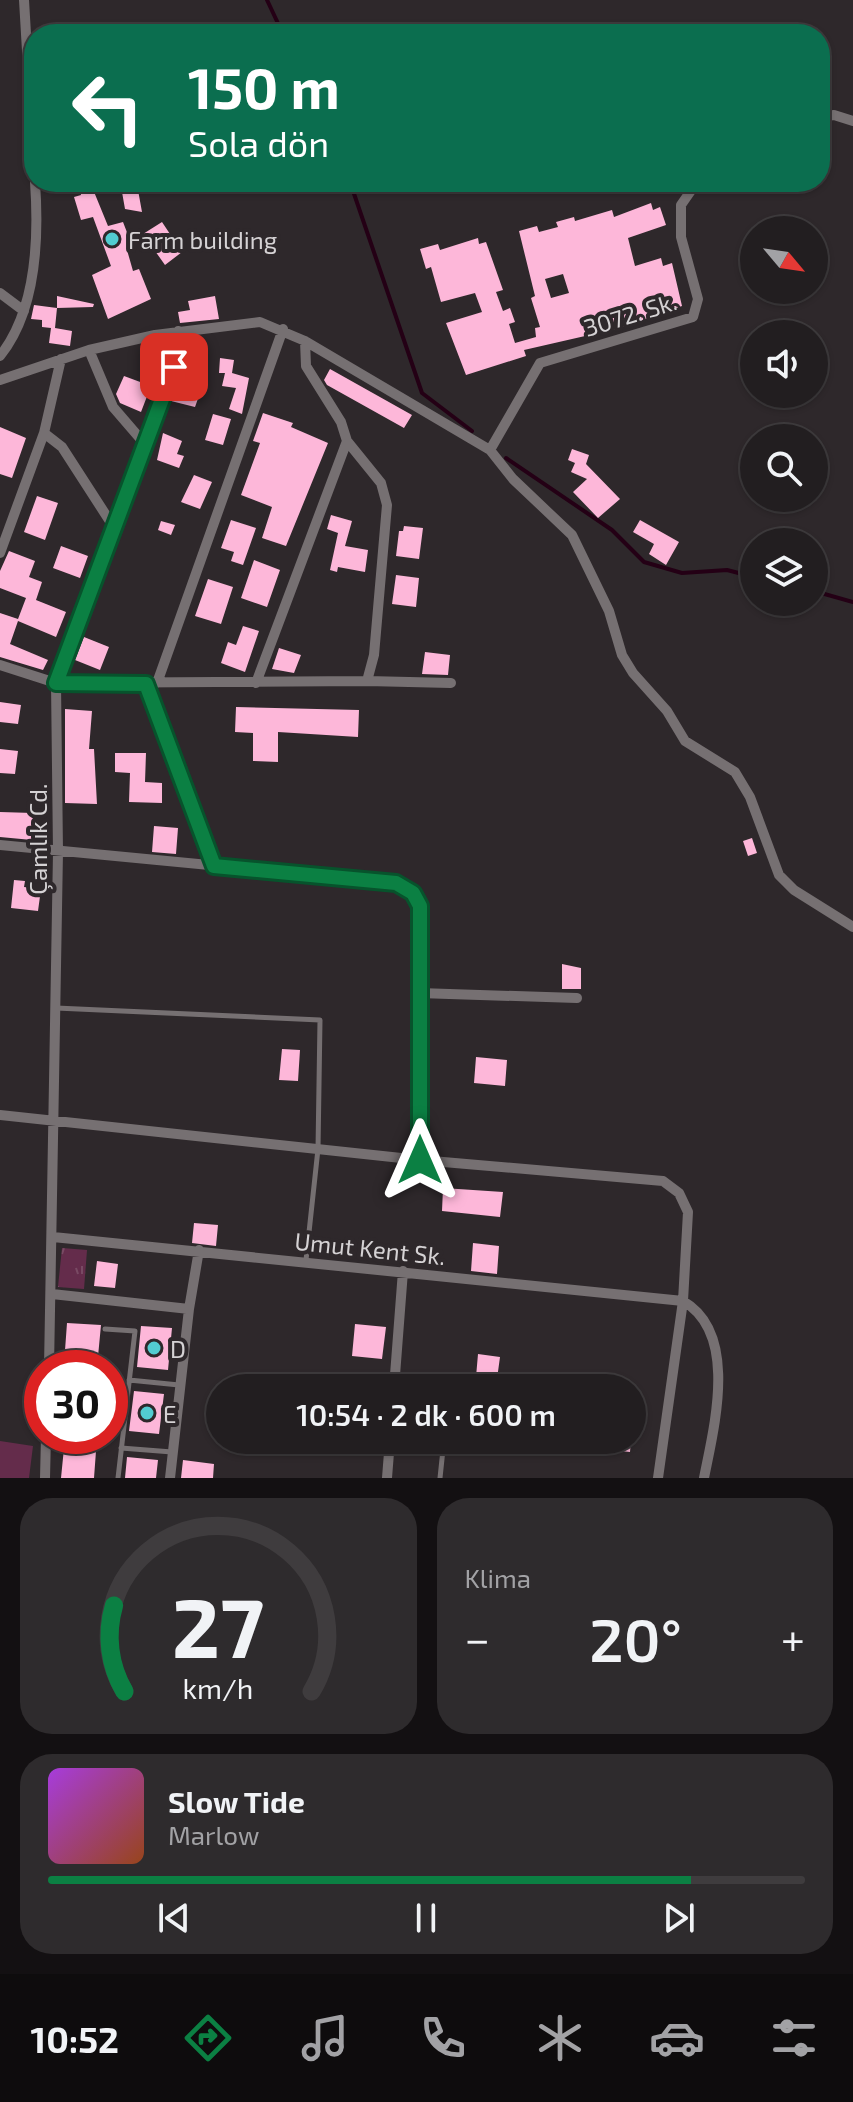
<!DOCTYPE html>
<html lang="tr">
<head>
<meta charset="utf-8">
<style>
  body { margin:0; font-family:"Exo 2",sans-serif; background:#2e2b2d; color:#f1f3f6; height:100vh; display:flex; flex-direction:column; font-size:30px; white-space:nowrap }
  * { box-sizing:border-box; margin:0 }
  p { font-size:26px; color:#a2a2a5 }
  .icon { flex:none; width:44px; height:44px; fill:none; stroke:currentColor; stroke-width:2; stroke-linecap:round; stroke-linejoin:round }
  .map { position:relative; height:1478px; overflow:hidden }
  .sheet { display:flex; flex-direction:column; gap:20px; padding:20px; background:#131012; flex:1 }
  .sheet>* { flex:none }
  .hud { position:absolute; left:24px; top:24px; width:806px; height:168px; border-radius:32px; box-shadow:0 2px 6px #0004,0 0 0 2px #3f3c3e; background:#0b6e4f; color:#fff; overflow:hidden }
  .needle { width:52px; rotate:119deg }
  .buttons { position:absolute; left:740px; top:216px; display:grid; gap:16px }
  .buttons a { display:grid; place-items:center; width:88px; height:88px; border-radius:50%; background:#221e20; box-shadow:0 2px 6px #0004,0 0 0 2px #3f3c3e; font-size:40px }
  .speed { position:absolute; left:24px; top:1350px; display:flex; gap:16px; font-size:40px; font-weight:700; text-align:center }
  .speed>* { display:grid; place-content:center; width:104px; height:104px; border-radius:50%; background:#221e20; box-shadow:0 2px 6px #0004,0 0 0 2px #3f3c3e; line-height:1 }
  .speed .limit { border:12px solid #d22; background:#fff; color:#111 }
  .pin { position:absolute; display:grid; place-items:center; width:68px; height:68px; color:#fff; margin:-34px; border-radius:16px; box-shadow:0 4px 12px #0006 }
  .me { position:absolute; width:88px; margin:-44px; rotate:0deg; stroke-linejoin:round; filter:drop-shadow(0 0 6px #0008) }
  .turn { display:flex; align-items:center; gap:28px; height:168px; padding:0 32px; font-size:36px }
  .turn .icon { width:104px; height:104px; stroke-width:2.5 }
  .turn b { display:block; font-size:56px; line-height:68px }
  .big { font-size:60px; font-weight:600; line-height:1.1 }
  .sheet .card { flex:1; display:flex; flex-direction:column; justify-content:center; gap:12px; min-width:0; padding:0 28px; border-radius:32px; background:#2e2b2d }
  .sheet .dial { align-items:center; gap:0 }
  .dial svg { height:208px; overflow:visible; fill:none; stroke:#3f3c3e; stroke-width:7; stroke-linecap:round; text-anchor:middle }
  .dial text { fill:#f1f3f6; stroke:none }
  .song { display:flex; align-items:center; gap:24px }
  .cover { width:96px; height:96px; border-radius:12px; background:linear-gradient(135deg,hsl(280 70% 55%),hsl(20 70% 35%)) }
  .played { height:8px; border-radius:4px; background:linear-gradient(90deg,#0b8043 85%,#3f3c3e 85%) }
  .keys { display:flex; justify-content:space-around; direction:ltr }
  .heat { display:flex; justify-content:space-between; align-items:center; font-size:44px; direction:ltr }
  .sheet .tiles { flex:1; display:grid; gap:20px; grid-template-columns:1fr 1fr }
  .card:last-child { grid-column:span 2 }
  .trip { position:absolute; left:206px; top:1374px; width:440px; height:80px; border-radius:40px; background:#221e20; box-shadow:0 2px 6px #0004,0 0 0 2px #3f3c3e; font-weight:600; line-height:80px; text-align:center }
  .tab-bar { display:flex; height:128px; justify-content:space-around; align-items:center; background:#0e0c0d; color:#a2a2a5 }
  .tab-bar .icon { width:56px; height:56px }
  .tab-bar .selected { color:#0b8043 }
  .tab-bar b { font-size:36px; color:#f1f3f6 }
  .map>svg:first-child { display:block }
</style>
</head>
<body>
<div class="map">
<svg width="853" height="1478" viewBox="0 0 853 1478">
  <defs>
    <pattern id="park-tufts" width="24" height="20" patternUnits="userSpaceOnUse" patternTransform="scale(2)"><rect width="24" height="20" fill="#642c4b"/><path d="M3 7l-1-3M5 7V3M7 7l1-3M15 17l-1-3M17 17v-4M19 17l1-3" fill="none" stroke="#794a64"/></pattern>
  </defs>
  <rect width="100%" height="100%" fill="#2e282b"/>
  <!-- park -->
  <path fill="url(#park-tufts)" d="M62,1248L87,1250L84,1289L58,1287Z"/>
  <!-- garden -->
  <path fill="#642c4b" d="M0,1441L33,1446L29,1478H0Z"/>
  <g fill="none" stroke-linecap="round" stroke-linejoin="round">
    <!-- stream -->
    <path stroke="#240015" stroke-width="4" d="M267,0L283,34
      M350,182L422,393L472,431
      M506,458L612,530L644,562L682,573L727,570L754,577
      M814,591L853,602"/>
  </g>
  <!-- building -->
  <path fill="#fdb7d9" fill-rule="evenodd" d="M79,182H90L108,226L123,222L133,248L127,250L133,271L139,269L151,299L108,319L92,275L111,266L93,217L81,220L74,197L81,195Z
    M138,190L142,212L125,209L122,192Z
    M651,203L653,210L660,207L666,225L628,238L635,266L661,258L663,266L672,263L682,306L620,328L524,350L526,356L466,375L446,323L482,312L475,293L441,302L431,267L426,269L420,249L438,244L440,250L478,238L479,244L486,242L503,290L496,292L503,311L510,308L515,322L509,324L515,343L536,337L535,328L540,327L531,298L535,296L519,231L537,226L539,232L558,227L556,222L574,217L575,221L612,210L614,217ZM563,274L569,293L551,298L545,279Z
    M162,222L182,252L165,265L143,234Z
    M57,296L94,304L93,307L57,308Z
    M215,296L219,319L180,323L178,312L190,310L188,301Z
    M34,305L57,308L55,328L72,331L70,346L49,343L51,328L42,327V320L31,319Z
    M220,358L234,360L232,373L249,378L242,414L229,409L236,388L222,386L225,373H219Z
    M330,369L412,415L404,428L327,385L324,380Z
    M124,376L151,386L141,412L120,403L116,394Z
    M176,386L200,393L195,407L171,401Z
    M263,413L293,423L291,427L328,443L286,546L262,538L272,507L241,495L260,443L253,441Z
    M213,414L231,419L223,445L205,440Z
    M0,427L26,438L12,478L0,474Z
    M163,433L182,441L177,454L184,456L179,468L157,460Z
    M572,449L589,455L586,464L620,499L598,518L573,492L587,479L571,472L575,463L568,460Z
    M194,475L212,482L200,509L181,502Z
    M37,496L58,503L45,540L24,532Z
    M331,515L352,521L345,546L368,550L365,572L338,567L337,572L330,570L338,533L327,529Z
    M231,520L256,528L243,565L231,561L234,552L221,548Z
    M640,520L679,542L666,565L649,554L654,544L633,532Z
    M161,521L175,525L171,535L158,530Z
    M404,526L423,528L419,559L396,556L399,531H403Z
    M61,546L88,556L80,578L53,568Z
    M9,551L35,561L29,577L42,582L36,600L66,612L56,637L18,621L10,644L48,660L43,670L0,657V613L18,619L26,598L0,588V571Z
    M254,560L280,570L267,607L241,598Z
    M396,575L419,578L416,607L392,604Z
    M208,579L233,587L221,624L195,616Z
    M243,626L259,631L245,672L221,663L228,642L236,645Z
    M84,637L109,647L100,670L75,660Z
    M279,648L301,655L294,673L272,669Z
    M425,652L450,655L448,675L422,674Z
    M0,702L21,705L18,724L0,722Z
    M236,707L359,710L358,737L278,732V762L253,761V733L235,732Z
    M65,709L92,711L89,749H94L97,804L65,803Z
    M0,749L18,751L15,774L0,773Z
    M115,753H146L145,782L162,783V803L129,802L130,773L115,772Z
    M0,812L33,813L32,840L0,837Z
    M154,826L178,828L176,854L152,852Z
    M752,838L757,853L748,856L743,841Z
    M14,880L25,881L24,887L41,889L38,911L11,908Z
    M562,964L581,968V989H562Z
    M282,1049L300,1050L298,1081L279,1080Z
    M476,1057L507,1060L505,1086L474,1083Z
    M443,1188L503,1192L500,1217L442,1211Z
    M194,1223L218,1225L216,1246L192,1243Z
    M473,1243L499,1246L497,1274L471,1271Z
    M97,1261L118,1264L115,1288L94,1286Z
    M67,1323L101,1325L97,1367L64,1364Z
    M355,1324L386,1327L382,1359L352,1356Z
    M141,1326L172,1328L168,1370L137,1367Z
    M478,1354L500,1357L497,1379L476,1377Z
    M134,1391L164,1394L159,1434L129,1431Z
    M583,1440H631L630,1452L583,1447Z
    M64,1448L96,1451L94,1478H61Z
    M127,1457L158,1460L156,1478H125Z
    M183,1460L214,1464L213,1478H181Z"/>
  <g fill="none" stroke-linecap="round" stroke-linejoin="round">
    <!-- lane -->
    <path stroke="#767072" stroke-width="5" d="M56,1008L320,1020L318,1149L306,1260
      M105,1329L135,1331L118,1478
      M396,1374L530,1388
      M129,1380L179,1385
      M449,1388L450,1380
      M52,1436L97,1439
      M121,1448L172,1452
      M440,1478L444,1440"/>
    <!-- street -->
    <path stroke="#767072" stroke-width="10" d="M24,0L34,170
      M820,117L834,115L853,121
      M0,293L24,311
      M89,350L113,407L144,443
      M0,356C36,311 39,238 35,182
      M0,380L89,350L155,335L260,322L305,341L490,450L513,479L572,535L609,611L622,655L633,673L667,711L685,741L735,772L750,797L779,875L794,890L853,927
      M44,433L62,447L113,526
      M490,450L540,363L693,317L698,299L681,237V205L697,182
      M0,553L44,433L61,359
      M0,665L56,683L367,681L374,655L387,505L381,483L347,441L341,422L306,366L305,341
      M367,681L451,683
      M157,683L283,329
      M256,683L347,441
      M146,684L214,866
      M0,845L396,883L413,893L420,906V1160
      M419,993L577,998
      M0,1115L420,1160L663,1181L679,1193L688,1212L683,1301L658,1478
      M53,1237L683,1301C739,1333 714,1427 704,1478
      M52,1294L189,1309
      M49,1368L58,852L56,683L113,526L168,386L178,331
      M394,1388L403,1271
      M45,1478L46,1436
      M170,1478L189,1309L199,1250
      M387,1478L390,1440"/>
  </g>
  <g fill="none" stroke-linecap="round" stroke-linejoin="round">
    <!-- route casing -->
    <g stroke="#07532c" stroke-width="20">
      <path id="route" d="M174,367L56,683L146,684L214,866L396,883L413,893L420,906V1160"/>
    </g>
    <!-- route -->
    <use href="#route" stroke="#0b8043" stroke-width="14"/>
  </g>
  <!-- markers -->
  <g fill="#52ccd1" stroke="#2e282b" stroke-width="3">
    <circle cx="112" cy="239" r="8"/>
    <circle cx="154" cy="1348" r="8"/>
    <circle cx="147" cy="1413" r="8"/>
  </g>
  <g text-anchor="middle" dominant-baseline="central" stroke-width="8" stroke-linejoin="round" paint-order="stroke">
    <!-- poi labels -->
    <g font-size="24" fill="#d5d2d4" stroke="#2e282b" text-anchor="start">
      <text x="128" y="239">Farm building</text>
      <text x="170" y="1348">D</text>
      <text x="163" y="1413">E</text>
    </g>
    <!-- street labels -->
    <g font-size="24" fill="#d5d2d4" stroke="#2e282b">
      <text transform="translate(630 314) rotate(-17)">3072. Sk.</text>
      <text transform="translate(37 839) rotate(-90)">Çamlık Cd.</text>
      <text transform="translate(370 1248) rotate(6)">Umut Kent Sk.</text>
    </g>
  </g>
</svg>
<div class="buttons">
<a><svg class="needle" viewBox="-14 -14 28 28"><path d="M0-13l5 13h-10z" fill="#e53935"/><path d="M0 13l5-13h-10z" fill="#a2a2a5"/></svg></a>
<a><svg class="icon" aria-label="sound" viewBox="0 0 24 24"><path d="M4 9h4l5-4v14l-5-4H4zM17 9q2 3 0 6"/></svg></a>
<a><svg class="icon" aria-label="search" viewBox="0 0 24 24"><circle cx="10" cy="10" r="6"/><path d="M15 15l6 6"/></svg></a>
<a><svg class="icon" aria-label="layers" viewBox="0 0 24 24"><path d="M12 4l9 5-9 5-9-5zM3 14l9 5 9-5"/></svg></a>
</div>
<div class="speed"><div class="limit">30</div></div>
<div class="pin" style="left:174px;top:367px;background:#d93025"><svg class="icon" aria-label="arrive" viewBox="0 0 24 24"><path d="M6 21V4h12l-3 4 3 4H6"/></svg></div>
<svg class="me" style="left:420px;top:1160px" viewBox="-20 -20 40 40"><path d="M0-17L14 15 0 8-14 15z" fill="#0b8043" stroke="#fff" stroke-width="4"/></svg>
<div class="trip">10:54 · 2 dk · 600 m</div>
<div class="hud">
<div class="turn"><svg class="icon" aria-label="left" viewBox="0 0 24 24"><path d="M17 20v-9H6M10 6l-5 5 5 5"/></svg><div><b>150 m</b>Sola dön</div></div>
</div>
</div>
<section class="sheet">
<div class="tiles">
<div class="card dial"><svg viewBox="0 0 100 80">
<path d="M14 69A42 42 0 1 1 86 69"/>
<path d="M14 69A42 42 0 0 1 10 36" stroke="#0b8043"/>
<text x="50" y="56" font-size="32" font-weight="700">27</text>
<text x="50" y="72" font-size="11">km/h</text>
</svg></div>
<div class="card"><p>Klima</p>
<div class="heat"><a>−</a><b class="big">20°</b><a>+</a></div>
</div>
<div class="card">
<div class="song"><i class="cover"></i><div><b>Slow Tide</b><p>Marlow</p></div></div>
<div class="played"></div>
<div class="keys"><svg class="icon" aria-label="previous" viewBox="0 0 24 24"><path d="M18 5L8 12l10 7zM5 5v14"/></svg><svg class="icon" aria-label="pause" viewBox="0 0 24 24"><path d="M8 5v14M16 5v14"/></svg><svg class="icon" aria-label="next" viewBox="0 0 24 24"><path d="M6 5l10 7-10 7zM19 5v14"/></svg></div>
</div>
</div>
</section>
<nav class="tab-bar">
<b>10:52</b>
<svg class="icon selected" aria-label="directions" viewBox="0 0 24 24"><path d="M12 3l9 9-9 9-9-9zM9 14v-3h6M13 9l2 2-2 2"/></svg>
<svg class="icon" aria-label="music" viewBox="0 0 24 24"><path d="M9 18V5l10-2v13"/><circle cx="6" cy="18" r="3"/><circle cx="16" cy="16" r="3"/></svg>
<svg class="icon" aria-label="phone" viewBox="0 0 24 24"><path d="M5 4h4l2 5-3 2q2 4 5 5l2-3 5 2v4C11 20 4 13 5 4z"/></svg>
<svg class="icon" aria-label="climate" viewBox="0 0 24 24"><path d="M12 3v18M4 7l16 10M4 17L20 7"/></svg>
<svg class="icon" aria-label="car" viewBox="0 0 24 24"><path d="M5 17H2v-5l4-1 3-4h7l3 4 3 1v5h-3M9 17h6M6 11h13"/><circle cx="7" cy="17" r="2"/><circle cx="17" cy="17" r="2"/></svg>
<svg class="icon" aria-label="filters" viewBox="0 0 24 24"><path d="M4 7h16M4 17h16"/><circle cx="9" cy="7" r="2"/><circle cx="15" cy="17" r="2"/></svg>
</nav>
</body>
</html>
